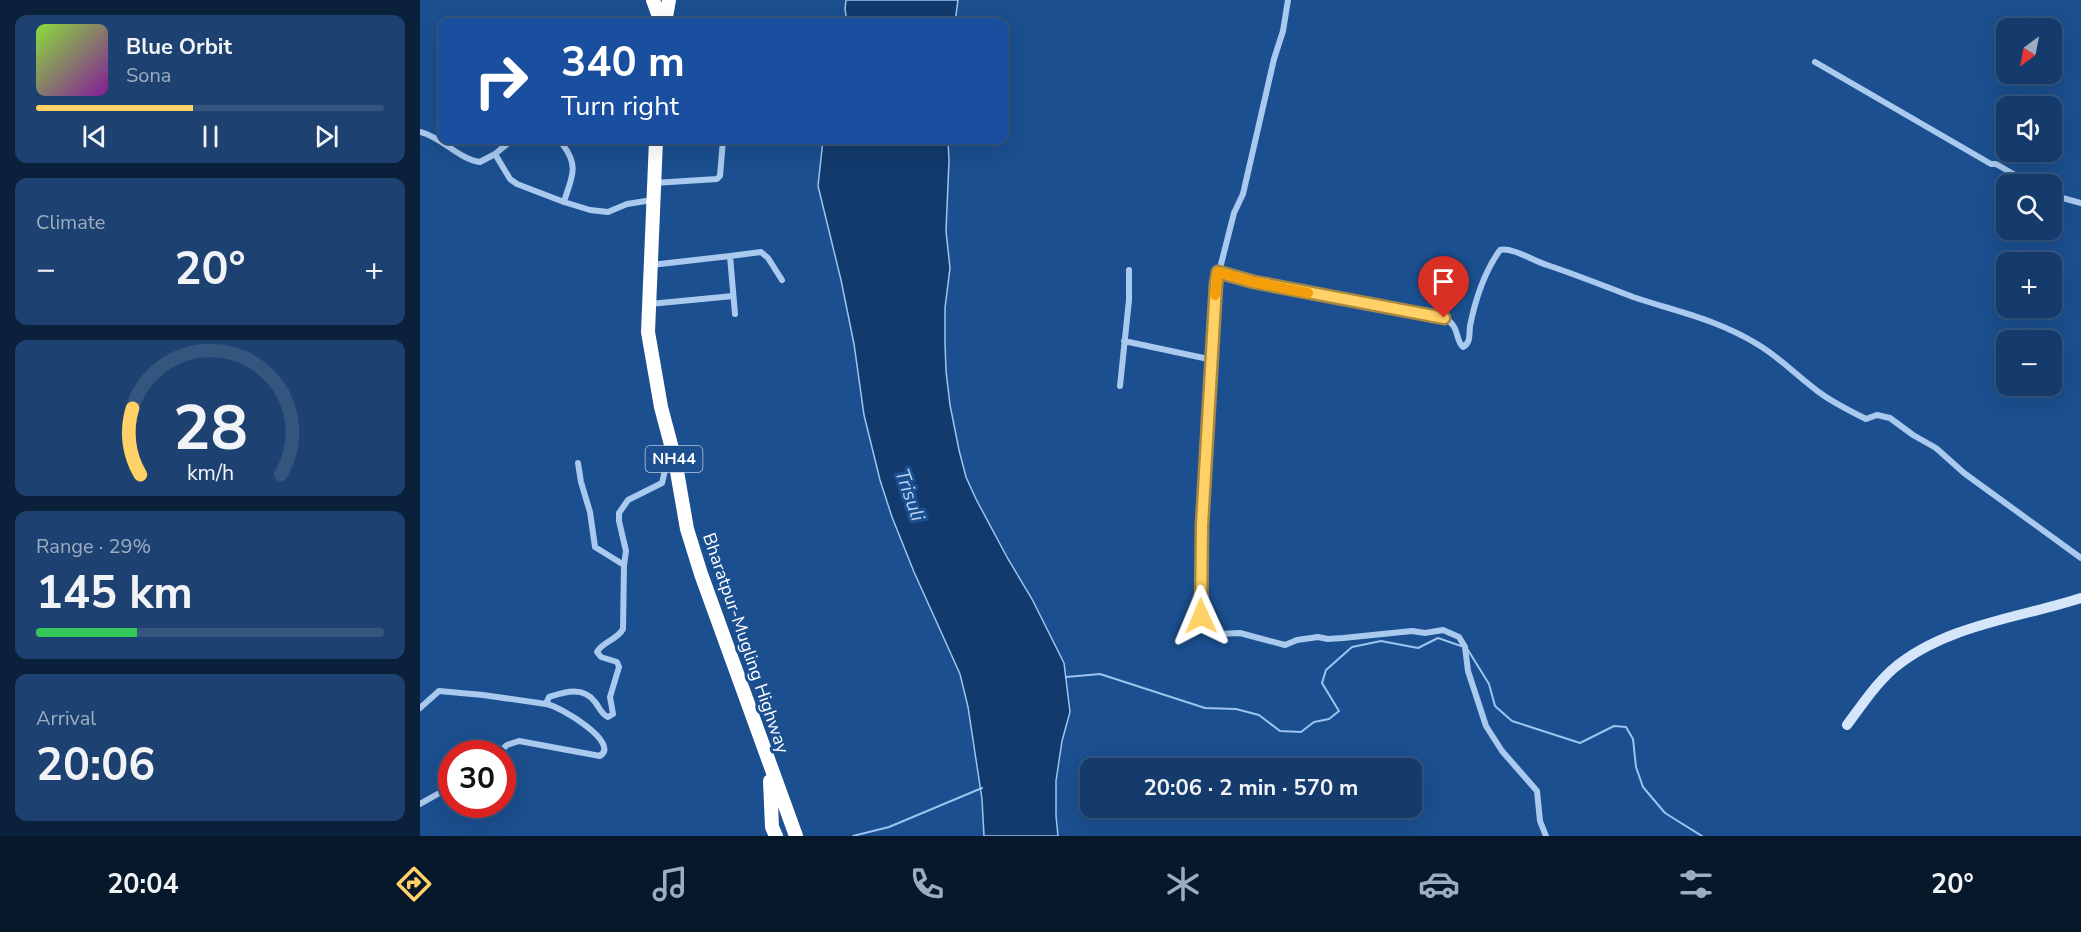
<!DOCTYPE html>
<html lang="en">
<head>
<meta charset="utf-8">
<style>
  body { margin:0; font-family:"Nunito Sans",sans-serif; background:#1d4271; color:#f1f3f6; height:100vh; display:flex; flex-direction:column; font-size:22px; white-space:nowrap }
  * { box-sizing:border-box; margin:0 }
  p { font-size:20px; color:#9dadc1 }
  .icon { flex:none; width:33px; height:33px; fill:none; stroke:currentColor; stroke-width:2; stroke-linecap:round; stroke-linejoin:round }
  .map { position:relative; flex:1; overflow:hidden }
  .details { display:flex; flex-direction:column; gap:15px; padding:15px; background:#0b203b; width:420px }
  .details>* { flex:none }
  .guide { position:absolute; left:18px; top:18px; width:570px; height:126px; border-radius:12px; box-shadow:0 6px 24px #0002,0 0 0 2px #33557e; background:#1a4fa0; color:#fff; overflow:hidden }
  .needle { width:39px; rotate:212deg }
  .controls { position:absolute; left:1576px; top:18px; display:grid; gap:12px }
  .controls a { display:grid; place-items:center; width:66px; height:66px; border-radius:12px; background:#143b6b; box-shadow:0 6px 24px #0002,0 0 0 2px #33557e; font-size:30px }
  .speed { position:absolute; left:18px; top:740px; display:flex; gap:12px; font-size:30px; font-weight:700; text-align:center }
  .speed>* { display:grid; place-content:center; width:78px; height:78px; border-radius:50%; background:#143b6b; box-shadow:0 6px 24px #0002,0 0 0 2px #33557e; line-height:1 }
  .speed .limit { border:9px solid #d22; background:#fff; color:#111 }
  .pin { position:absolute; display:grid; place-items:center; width:51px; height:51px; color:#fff; margin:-62px -26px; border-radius:50% 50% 50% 0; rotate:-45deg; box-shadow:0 0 6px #0007 }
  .pin .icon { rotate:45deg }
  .me { position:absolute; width:66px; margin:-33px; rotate:359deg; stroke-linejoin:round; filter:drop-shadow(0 0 4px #0008) }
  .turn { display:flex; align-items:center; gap:21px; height:126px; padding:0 24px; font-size:27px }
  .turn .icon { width:78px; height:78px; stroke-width:2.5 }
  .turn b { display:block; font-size:42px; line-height:51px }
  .big { font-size:45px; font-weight:700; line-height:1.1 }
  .details .card { flex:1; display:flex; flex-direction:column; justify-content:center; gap:9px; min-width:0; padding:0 21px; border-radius:12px; background:#1d4271 }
  .details .dial { align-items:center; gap:0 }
  .dial svg { height:156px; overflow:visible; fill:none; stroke:#33557e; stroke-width:7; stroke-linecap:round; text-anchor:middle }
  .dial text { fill:#f1f3f6; stroke:none }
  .song { display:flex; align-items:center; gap:18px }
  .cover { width:72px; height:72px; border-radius:9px; background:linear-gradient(135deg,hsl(90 70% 55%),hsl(290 70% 35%)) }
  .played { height:6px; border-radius:3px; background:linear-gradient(90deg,#ffd166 45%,#33557e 45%) }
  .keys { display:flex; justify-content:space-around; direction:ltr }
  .heat { display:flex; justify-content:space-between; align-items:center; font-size:33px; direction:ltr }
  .charge { height:9px; border-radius:4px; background:linear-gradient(90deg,#34c759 29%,#33557e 0) }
  .trip { position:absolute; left:660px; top:758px; width:342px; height:60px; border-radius:12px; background:#143b6b; box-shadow:0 6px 24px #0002,0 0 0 2px #33557e; font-weight:700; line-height:60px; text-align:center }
  .tabs { display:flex; height:96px; justify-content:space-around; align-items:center; background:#08182b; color:#9dadc1 }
  .tabs .icon { width:42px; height:42px }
  .tabs .on { color:#ffd166 }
  .tabs b { font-size:27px; color:#f1f3f6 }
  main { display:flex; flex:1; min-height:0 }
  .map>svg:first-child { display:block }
</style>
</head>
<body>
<main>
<section class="details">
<div class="card">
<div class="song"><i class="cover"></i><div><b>Blue Orbit</b><p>Sona</p></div></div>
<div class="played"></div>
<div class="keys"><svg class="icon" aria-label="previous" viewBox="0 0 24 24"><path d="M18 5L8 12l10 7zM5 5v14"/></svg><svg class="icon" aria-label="pause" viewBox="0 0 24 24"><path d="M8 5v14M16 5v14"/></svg><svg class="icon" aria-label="next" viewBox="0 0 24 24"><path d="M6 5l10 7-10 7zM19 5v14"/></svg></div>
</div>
<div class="card"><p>Climate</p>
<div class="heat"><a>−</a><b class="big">20°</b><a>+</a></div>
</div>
<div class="card dial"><svg viewBox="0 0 100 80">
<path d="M14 69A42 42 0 1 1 86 69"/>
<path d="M14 69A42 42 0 0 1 10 35" stroke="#ffd166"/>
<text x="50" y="56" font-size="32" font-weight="700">28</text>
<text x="50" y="72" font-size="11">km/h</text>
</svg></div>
<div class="card"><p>Range · 29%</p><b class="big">145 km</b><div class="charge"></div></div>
<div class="card"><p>Arrival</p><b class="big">20:06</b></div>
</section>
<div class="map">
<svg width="1661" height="836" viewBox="0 0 1661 836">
  <rect width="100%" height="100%" fill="#1b4f8f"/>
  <!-- water -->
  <path fill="#123a6d" stroke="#9cc4f0" stroke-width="1.5" d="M426,0H538L535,22H427L425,9Z
    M403,140H528L529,161L526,231L530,268L525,308V343L526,371L530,405L539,450L546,477L556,499L588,559L612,599L644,663L650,712L642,741L636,781V816L638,836H564L562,799L548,707L540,674L494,572L472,517L460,480L444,415L434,344L421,280L398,186Z"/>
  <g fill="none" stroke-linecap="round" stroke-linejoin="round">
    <!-- stream -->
    <path stroke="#9cc4f0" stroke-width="2" d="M1048,650L1069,684L1075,706L1092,721L1160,743L1194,726L1206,727L1213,739L1216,767L1223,787L1245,813L1282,836
      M646,677L680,674L785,708L816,709L839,715L860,731L881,732L894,722L909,719L919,711L902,683L906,670L932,647L961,641L998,648L1018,638L1041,646
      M433,836L469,827L562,788"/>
    <!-- street -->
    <path stroke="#a9c9ee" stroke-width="6" d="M868,0L863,31L854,59L823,194L814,213L796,284L782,525L781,616L792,630L799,634L820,633L865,645L877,640L898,637L908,639L923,638L992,631L1005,633L1023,630L1039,637L1045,647L1048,671L1066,726L1082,751L1117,791L1120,821L1126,836
      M1395,62L1571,164H1576L1611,184
      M0,132C22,137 38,159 60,162L75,154L92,140
      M143,145C160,167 151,178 144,202
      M75,154L90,179L97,184L144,202L170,210L188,212L207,204L232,200
      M234,183L297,179L300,176L303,140
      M1632,195L1661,203
      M310,256L341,252L348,258L362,280
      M231,265L310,256L315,314
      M798,272L834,282L1024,318C1041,327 1034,338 1043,347C1051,343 1049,334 1050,326C1055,301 1065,271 1080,250C1092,247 1114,261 1127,265C1157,275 1184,286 1213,297C1258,312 1296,319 1337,344C1361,358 1380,379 1403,395C1416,404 1432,412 1446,419L1457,415L1470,418L1493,435L1516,448L1544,473L1661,558
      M230,304L313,296
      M704,341L793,360
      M700,386L709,300V270
      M158,463L161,482L170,512L175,547L204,565
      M0,708L19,691L63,695L126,704
      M78,753L87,745L99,741L180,756C201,743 140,706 126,704L129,697C145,692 163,686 175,702C180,708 181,714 188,717L193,714L190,697L199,667L197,662L181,657L177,652C182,642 197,640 203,629L204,565L206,551L199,521V513L208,500L242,483L246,466L254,460
      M0,804L32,786"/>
    <!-- secondary -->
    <path stroke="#d6e6fa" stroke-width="10" d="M1427,725C1441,706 1455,685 1473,669C1525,625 1599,618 1661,598"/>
    <!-- highway -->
    <path stroke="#fff" stroke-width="14" d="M233,0L241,22
      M245,22L249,0
      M236,140L228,332L241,407L255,460L267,529L281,574L376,836
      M350,781L352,827L356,836"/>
  </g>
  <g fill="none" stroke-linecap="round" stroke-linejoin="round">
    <!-- route casing -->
    <g stroke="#a68842" stroke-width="15">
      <path id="route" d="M781,616L782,525L796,284L798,272L834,282L1024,318"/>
    </g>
    <!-- route -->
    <use href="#route" stroke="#ffd166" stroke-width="10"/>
    <!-- slow -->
    <path stroke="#f59e0b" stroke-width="10" d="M795,295L798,272L834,282L888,293"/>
  </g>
  <g text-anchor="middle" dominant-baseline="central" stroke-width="6" stroke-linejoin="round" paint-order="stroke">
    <!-- shield labels -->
    <rect fill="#1b4f8f" stroke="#bbcadd" stroke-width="1.5" x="225.5" y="446" width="57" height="26" rx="4.5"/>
    <g font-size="16" font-weight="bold" fill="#fff">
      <text x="254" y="459">NH44</text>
    </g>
    <!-- street labels -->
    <g font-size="18" fill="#fff" stroke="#1b4f8f">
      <text transform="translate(326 643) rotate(71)">Bharatpur-Mugling Highway</text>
    </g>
    <!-- water labels -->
    <g font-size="20" font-style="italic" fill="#b5d3f5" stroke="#1b4f8f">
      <text transform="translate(490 495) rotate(71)">Trisuli</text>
    </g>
  </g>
</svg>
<div class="controls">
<a><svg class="needle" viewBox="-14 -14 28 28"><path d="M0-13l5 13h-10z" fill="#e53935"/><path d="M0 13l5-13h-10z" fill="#9dadc1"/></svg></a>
<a><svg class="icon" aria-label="sound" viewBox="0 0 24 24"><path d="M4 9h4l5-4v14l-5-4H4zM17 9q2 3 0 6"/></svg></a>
<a><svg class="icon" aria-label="search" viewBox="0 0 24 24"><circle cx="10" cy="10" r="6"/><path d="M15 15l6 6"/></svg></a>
<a>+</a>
<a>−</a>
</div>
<div class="speed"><div class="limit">30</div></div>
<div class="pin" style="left:1024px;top:318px;background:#d93025"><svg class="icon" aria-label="arrive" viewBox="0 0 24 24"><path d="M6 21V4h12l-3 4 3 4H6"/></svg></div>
<svg class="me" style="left:781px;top:616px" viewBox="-20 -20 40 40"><path d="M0-17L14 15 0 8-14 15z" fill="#ffd166" stroke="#fff" stroke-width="4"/></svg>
<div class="trip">20:06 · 2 min · 570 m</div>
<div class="guide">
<div class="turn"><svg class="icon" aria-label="right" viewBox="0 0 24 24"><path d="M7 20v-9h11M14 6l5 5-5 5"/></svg><div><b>340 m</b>Turn right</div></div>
</div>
</div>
</main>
<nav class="tabs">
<b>20:04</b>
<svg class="icon on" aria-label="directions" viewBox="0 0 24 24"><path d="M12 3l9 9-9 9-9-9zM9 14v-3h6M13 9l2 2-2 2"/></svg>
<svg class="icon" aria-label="music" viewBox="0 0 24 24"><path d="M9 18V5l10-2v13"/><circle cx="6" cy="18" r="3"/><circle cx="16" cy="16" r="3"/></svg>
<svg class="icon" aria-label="phone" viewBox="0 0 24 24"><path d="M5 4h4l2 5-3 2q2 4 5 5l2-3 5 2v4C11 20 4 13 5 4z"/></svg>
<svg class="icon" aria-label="climate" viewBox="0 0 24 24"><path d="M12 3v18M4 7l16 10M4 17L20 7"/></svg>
<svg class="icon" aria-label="car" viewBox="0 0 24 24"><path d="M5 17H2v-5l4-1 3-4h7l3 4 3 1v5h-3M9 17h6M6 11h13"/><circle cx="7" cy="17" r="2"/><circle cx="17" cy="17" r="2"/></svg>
<svg class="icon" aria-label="filters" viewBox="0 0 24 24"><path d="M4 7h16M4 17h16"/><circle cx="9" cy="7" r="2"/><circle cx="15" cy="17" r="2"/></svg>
<b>20°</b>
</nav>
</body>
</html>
